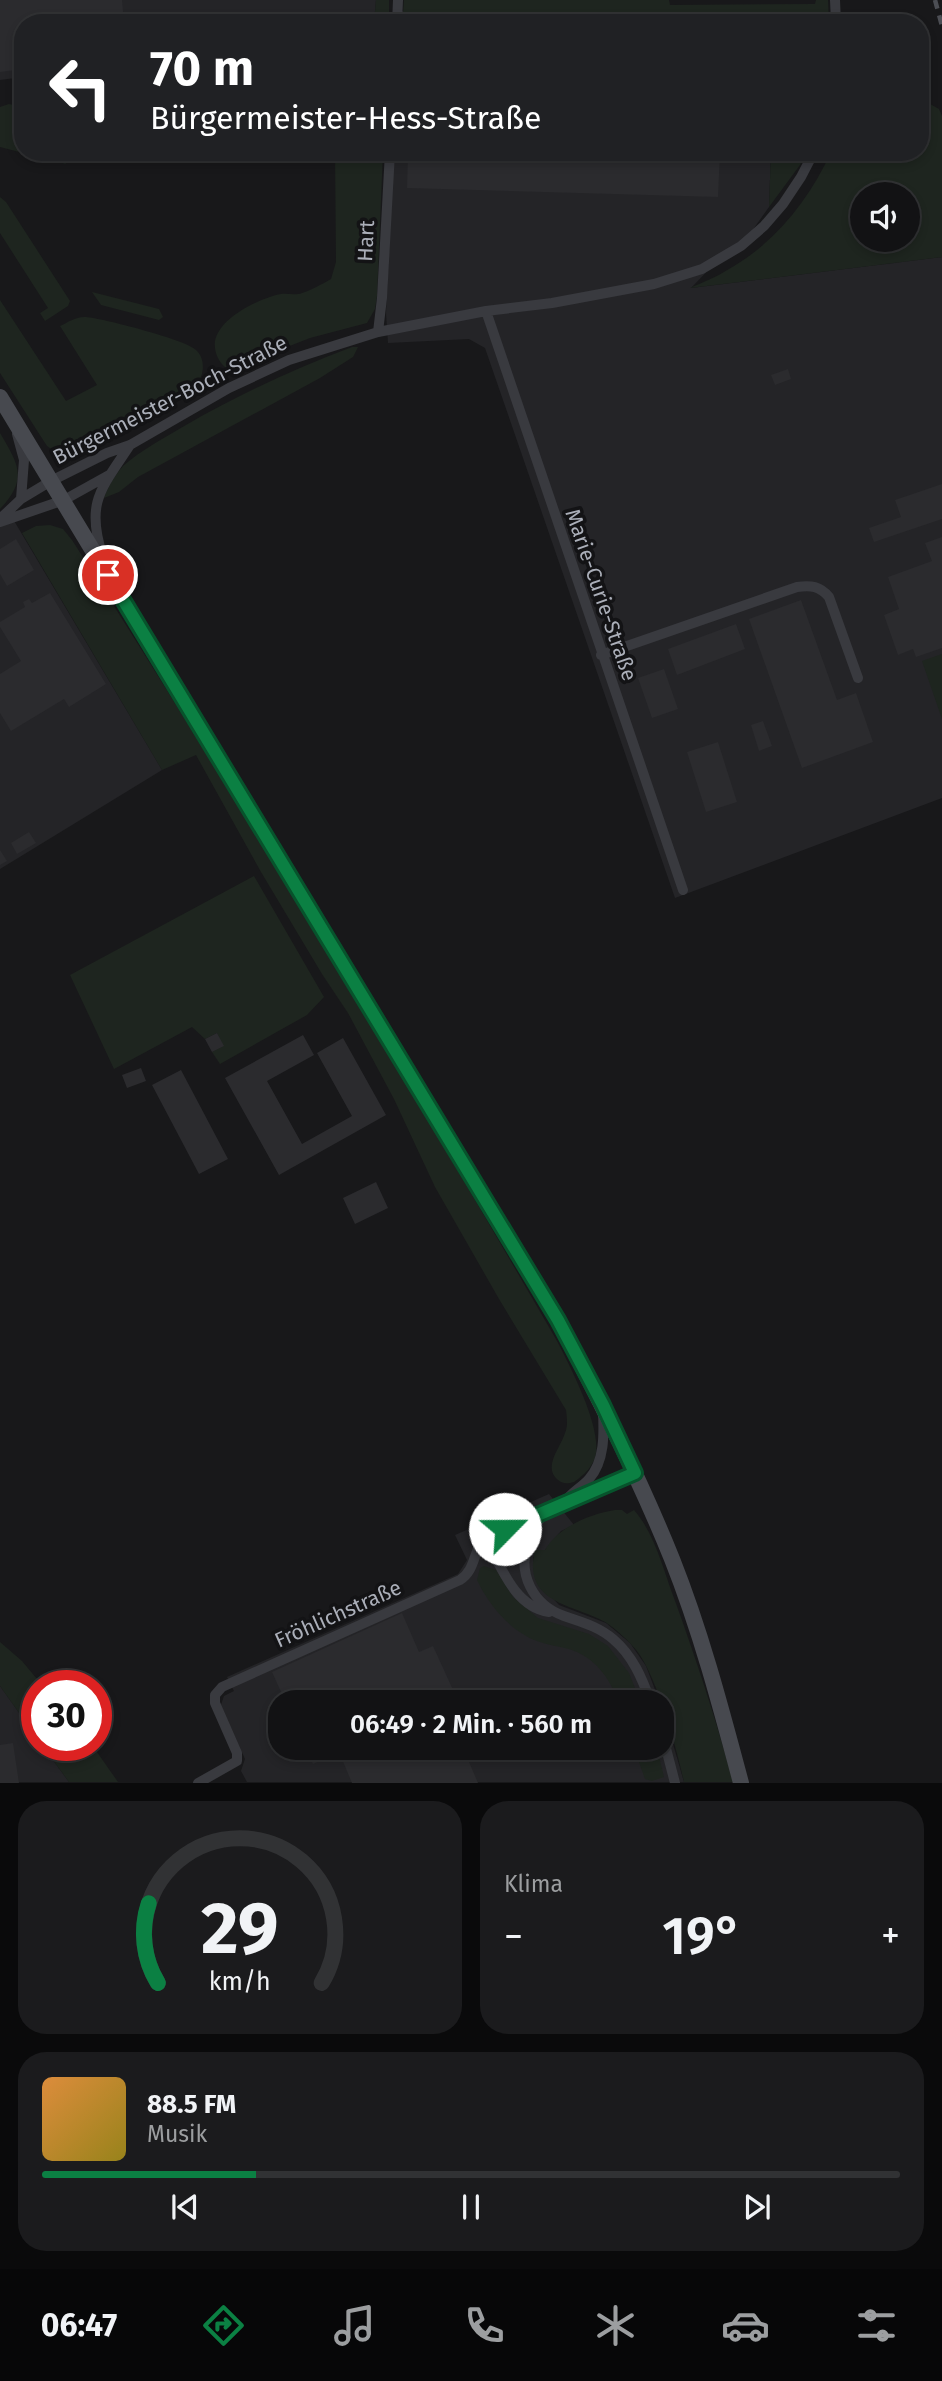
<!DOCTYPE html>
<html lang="de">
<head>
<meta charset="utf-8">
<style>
  body { margin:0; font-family:"Fira Sans",sans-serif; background:#1b1b1d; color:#f1f3f6; height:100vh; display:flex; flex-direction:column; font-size:26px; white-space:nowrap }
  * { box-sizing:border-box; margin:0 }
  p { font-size:23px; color:#9c9ea0 }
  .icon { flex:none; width:38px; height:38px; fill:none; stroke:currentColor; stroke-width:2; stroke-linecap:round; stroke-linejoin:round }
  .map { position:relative; height:1783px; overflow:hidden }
  .details { display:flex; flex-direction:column; gap:18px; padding:18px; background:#0a0a0b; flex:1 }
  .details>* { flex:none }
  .top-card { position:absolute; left:14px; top:14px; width:915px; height:147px; border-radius:28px; box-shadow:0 4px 10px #0003,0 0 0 2px #313234; background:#202124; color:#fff; overflow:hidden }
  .fabs { position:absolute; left:850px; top:182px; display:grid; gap:14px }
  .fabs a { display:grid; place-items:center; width:70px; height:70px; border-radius:50%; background:#121214; box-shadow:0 4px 10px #0003,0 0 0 2px #313234; font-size:35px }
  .speed { position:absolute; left:21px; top:1670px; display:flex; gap:14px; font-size:35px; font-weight:700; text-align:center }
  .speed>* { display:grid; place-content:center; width:91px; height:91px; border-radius:50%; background:#121214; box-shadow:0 4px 10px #0003,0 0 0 2px #313234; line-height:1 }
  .speed .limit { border:10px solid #d22; background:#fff; color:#111 }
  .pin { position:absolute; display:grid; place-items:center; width:60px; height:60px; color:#fff; margin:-30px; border:4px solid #fff; border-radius:50%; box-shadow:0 2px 7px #0007 }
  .me { position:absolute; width:77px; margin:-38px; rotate:67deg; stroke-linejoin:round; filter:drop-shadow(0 0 5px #0008) }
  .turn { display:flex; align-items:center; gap:24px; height:147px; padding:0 21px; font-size:32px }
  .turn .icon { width:91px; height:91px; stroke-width:2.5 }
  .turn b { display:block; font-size:49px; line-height:60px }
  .big { font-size:52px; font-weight:600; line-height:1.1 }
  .details .tile { flex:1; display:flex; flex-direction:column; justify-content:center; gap:10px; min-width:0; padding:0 24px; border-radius:28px; background:#1b1b1d }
  .details .dial { align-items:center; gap:0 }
  .dial svg { height:182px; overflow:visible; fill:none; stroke:#313234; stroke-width:7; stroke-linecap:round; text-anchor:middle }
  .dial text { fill:#f1f3f6; stroke:none }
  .song { display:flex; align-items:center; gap:21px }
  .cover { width:84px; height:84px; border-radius:10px; background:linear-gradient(135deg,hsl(30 70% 55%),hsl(50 70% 35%)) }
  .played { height:7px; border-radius:4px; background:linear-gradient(90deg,#0b8043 25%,#313234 25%) }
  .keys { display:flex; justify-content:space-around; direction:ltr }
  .heat { display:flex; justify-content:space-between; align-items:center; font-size:38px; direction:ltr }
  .details .tiles { flex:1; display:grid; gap:18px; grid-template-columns:1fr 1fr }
  .tile:last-child { grid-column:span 2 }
  .trip { position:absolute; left:268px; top:1690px; width:406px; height:70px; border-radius:28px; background:#121214; box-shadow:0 4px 10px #0003,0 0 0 2px #313234; font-weight:600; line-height:70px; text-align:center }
  .tab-bar { display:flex; height:112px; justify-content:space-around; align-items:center; background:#070708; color:#9c9ea0 }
  .tab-bar .icon { width:49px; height:49px }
  .tab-bar .on { color:#0b8043 }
  .tab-bar b { font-size:32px; color:#f1f3f6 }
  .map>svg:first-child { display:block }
</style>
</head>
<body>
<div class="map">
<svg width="942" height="1783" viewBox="0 0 942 1783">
  <rect width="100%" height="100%" fill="#18181a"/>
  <!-- built -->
  <path fill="#242427" d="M0,0H376L374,23H23V77L0,80Z
    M401,11L756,18L757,23H401Z
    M394,152H771L769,207L749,235L719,259L691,288L942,257V798L675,898L485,348L469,339L388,343L386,313Z
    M10,514L162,770L0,869V521Z
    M549,1494L574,1525L561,1531L545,1550L533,1557L536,1580L559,1605L606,1623L630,1643L646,1666L660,1703H280V1748H662V1706L684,1782H247L241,1771L245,1759L221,1705L224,1696L234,1691L227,1677L458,1574L467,1560L455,1535Z
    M0,1686L37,1738V1745H42L69,1782H0Z"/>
  <!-- green -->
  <path fill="#1e251f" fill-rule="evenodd" d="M376,0H389V23H374Z
    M404,0H669L670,5L815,4L816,0H828L829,23H757L756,18L403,14Z
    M921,99L939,109L942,116V257L690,288C703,282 717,277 729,269C775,243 809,200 831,152H920ZM863,194H908V240H863Z
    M9,104L23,107V152H59L66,164L0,147V107Z
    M335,152H383L377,296L375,309L367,323L310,338L229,370C221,365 216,357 215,348C211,321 259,298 281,294C288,293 295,296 302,293C312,290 322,284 331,279L336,262Z
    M771,152H806L800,165L769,207Z
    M0,197L6,202L70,301L68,306L45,321L40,313L48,308L0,233Z
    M92,292L159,309L163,317L159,320L101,305Z
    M0,300L66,401L97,385L60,326C68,322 77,316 86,317C101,318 187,340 196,350C206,359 204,375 197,384C171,398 144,411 120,427C102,439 87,454 64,458L47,446L0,373Z
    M352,347H358L353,357L320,378L138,477L119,492L104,498C108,487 115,475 123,466C141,450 166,437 186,425C240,394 294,369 352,347Z
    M0,433C19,465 28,479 0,509Z
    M50,525L63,529L72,540C240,803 401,1071 557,1341C571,1368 600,1424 596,1453C594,1466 584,1475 574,1482C567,1484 563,1484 558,1480C542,1467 561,1447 565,1433C568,1426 567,1418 566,1410L499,1299L435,1187L394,1099L348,1013L322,974L261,872L196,755L162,770L22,533L36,526Z
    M942,654V719L922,661Z
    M254,876L324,997L307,1015L220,1064L212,1052L223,1046L217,1033L205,1039L192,1027L114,1069L70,975Z
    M615,1510H622L627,1514L634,1510C655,1534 663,1569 674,1598C696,1659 716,1719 733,1782H684C677,1749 657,1677 637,1651C628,1640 617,1630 605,1622C573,1604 522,1604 535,1550H545C558,1527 590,1514 615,1510Z
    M484,1566L496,1570L513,1597L538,1618L589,1634L608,1646L629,1673L641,1703H619C609,1677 596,1658 569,1649C558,1646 547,1645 537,1641C510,1631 489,1605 477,1580L480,1568Z
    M0,1642L22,1661L42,1685H37V1738L0,1686Z
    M42,1745H92L118,1782H69Z
    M634,1748H657L664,1777L652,1781L645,1779Z"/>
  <!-- building -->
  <path fill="#2b2b2e" d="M0,0H122L124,23H23V69L0,72Z
    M408,152H720L718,197L407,188Z
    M788,369L791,379L775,385L771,375Z
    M942,484V519L874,542L869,528L901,517L895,500Z
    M942,537V648L916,657L913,649L898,655L884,615L899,609L888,577L932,561L925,543Z
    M16,539L34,570L7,586L0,574V549Z
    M50,593L106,684L69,707L64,699L11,731L0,713V674L21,661L0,627V622L25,607L23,602L29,599L32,603Z
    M801,600L837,700L856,693L873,742L802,768L749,619Z
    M736,624L745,649L677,675L668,649Z
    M664,669L678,709L652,718L638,678Z
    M763,721L772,746L759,751L751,725Z
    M718,742L737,802L706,812L687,752Z
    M29,832L36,843L17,854L11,843Z
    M0,850L7,861L0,865Z
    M217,1033L224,1046L212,1052L205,1039Z
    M303,1035L314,1055L267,1081L302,1144L352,1116L317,1053L343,1038L386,1115L279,1175L225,1078Z
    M141,1068L146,1081L127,1088L122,1075Z
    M181,1070L228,1159L199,1174L152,1085Z
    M376,1182L388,1208L355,1224L343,1198Z
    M402,1613L419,1652L433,1646L459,1703H286L272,1672Z
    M13,1743L19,1783H0V1745Z
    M306,1748H463L478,1783H352L339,1752L313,1764Z"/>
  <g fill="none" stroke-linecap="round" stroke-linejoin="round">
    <!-- minor -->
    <path stroke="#393a3f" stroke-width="10" d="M835,0L836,23
      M397,23L398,0
      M486,311L683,890
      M378,332L382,298L390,152
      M17,434L24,460L21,499
      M0,519L21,499L51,481L107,453L130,445L229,388L289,360L378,332L486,311L552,303L654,284L702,269L741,246L764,226L783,204L801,177L814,152
      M0,522L64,500L109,475
      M103,557C85,503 101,489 130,445
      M601,655L797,587C811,585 820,586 829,597L858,678
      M568,1498C574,1491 583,1486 589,1479C605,1461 604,1434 603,1412
      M543,1513C538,1523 532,1532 528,1542C517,1574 533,1605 564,1616C581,1622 598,1626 613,1639C633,1656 642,1678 651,1703
      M485,1537C500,1564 514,1607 549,1612
      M662,1733L675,1783
      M198,1783L237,1761V1753L215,1703V1695L222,1687L460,1580C476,1570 473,1550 485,1537L635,1473"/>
    <!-- secondary -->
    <path stroke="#47494f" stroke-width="16" d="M0,397L558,1320C599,1398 639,1477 672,1559C701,1632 721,1708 741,1783"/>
    <!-- rail -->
    <path stroke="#4c4e54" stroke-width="4.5" stroke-dasharray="9 7" stroke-linecap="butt" d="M935,0L942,26"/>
  </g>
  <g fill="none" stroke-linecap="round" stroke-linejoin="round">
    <!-- route casing -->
    <g stroke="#07532c" stroke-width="18">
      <path id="route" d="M108,575L558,1320L603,1405L635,1473L505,1529"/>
    </g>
    <!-- route -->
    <use href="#route" stroke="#0b8043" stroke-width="12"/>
  </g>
  <g text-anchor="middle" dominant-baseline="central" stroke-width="7" stroke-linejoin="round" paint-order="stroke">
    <!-- street labels -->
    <g font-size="21" fill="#abafb9" stroke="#131315">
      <text transform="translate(366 241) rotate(-87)">Hart</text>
      <text transform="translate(170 400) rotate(-27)">Bürgermeister-Boch-Straße</text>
      <text transform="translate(601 595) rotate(71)">Marie-Curie-Straße</text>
      <text transform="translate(338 1614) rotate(-24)">Fröhlichstraße</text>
    </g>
  </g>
</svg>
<div class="fabs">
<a><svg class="icon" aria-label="sound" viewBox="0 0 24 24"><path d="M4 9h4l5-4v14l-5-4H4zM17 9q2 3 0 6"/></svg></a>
</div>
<div class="speed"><div class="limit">30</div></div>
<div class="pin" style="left:108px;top:575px;background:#d93025"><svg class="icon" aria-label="arrive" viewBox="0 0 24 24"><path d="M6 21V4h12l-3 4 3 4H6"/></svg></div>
<svg class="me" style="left:505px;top:1529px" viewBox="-20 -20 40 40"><circle r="19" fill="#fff"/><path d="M0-13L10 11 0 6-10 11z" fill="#0b8043"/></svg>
<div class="trip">06:49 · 2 Min. · 560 m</div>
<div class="top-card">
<div class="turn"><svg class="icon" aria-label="left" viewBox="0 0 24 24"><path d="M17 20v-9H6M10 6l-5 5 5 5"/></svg><div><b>70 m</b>Bürgermeister-Hess-Straße</div></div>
</div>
</div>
<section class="details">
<div class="tiles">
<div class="tile dial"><svg viewBox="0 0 100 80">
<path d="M14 69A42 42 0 1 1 86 69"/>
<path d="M14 69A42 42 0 0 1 10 34" stroke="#0b8043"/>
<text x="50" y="56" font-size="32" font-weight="700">29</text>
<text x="50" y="72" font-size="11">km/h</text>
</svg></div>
<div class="tile"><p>Klima</p>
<div class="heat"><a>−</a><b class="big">19°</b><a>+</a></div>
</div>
<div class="tile">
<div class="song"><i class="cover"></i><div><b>88.5 FM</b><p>Musik</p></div></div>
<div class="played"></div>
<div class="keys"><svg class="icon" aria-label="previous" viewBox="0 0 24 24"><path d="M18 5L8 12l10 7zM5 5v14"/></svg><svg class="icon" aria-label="pause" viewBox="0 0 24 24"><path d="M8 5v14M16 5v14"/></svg><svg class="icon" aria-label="next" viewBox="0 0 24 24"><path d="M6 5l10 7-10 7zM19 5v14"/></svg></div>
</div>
</div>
</section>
<nav class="tab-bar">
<b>06:47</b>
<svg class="icon on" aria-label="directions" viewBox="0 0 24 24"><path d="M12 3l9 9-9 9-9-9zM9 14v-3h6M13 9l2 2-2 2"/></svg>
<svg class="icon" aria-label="music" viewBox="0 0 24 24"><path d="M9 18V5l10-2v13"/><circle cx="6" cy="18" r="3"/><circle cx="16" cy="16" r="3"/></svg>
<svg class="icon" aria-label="phone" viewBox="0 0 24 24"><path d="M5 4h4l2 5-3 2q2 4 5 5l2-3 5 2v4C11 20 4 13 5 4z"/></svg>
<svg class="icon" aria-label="climate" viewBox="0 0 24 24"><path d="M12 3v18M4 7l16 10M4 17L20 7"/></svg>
<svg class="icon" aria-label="car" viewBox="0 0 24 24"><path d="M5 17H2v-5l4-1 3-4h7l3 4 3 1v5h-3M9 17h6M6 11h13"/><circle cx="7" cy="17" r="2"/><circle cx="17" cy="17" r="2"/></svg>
<svg class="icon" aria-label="filters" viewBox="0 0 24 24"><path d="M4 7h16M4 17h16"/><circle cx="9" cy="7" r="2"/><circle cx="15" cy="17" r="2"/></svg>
</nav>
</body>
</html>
